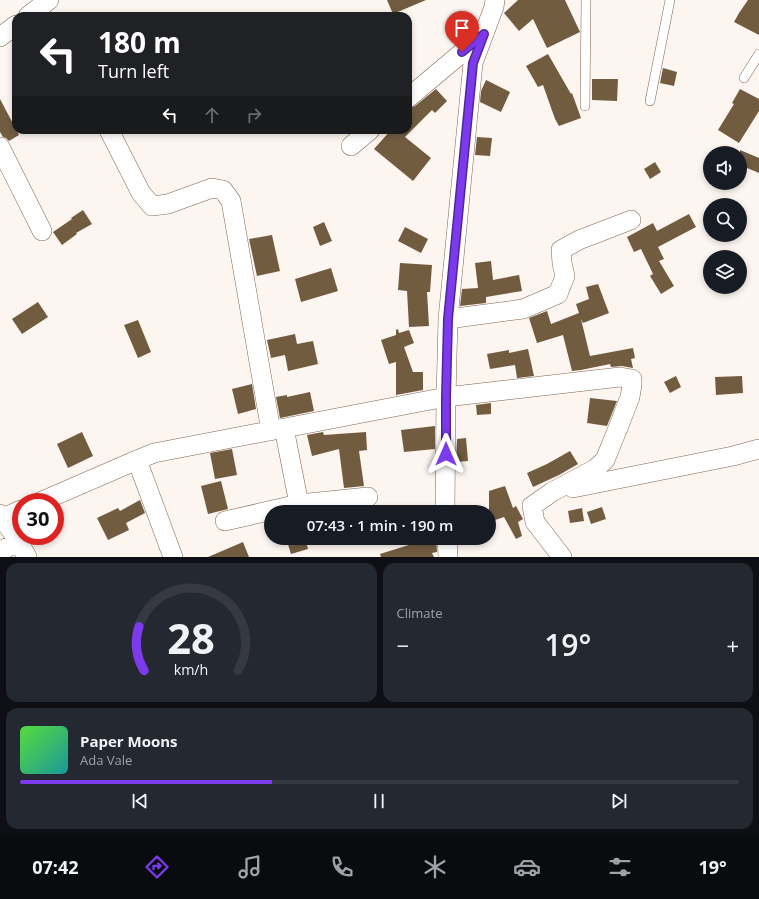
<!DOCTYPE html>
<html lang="en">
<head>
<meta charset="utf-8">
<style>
  body { margin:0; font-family:"Open Sans",sans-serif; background:#242831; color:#f1f3f6; height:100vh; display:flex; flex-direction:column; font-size:15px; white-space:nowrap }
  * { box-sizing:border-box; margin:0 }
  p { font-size:13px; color:#9ea1a6 }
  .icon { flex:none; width:22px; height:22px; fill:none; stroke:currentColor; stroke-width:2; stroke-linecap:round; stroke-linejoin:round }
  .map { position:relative; height:557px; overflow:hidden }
  .side { display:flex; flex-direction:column; gap:6px; padding:6px; background:#0d0f14; flex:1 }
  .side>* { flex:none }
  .banner { position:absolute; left:12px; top:12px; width:400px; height:122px; border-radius:12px; box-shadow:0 2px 6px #0003; background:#202124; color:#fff; overflow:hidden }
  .buttons { position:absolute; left:703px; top:146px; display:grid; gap:8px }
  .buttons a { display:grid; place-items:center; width:44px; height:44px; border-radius:50%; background:#171b24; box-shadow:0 2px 6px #0003; font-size:20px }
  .speed { position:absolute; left:12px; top:493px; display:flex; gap:8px; font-size:20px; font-weight:700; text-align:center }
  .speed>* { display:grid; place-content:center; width:52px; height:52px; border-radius:50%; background:#171b24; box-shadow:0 2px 6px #0003; line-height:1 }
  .speed .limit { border:6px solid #d22; background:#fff; color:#111 }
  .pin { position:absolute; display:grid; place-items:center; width:34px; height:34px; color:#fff; margin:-41px -17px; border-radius:50% 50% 50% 0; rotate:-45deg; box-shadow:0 0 4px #0007 }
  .pin .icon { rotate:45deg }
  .me { position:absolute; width:44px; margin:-22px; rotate:0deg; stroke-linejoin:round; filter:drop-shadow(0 0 3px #0008) }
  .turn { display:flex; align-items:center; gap:14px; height:84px; padding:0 20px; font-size:18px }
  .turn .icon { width:52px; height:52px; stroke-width:2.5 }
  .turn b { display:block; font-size:28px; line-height:34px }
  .lanes { display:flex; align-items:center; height:38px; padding:0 20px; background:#0003; justify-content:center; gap:20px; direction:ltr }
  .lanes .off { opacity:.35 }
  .big { font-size:30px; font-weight:600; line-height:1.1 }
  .side .tile { flex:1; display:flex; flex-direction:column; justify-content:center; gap:6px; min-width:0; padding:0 14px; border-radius:12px; background:#242831 }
  .side .dial { align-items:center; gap:0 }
  .dial svg { height:104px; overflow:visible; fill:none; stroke:#363941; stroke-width:7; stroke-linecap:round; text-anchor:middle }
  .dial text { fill:#f1f3f6; stroke:none }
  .song { display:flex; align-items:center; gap:12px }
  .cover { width:48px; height:48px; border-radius:6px; background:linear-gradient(135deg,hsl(110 70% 55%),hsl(180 70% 35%)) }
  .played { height:4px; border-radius:2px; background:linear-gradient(90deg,#7c3aed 35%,#363941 35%) }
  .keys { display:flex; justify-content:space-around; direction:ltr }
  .heat { display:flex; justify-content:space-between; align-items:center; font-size:22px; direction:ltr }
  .side .tiles { flex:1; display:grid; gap:6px; grid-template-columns:1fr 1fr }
  .tile:last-child { grid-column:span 2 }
  .trip { position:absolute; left:264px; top:505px; width:232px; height:40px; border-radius:20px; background:#171b24; box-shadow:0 2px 6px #0003; font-weight:600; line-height:40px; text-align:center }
  .dock { display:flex; height:64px; justify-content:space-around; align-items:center; background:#090b0e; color:#9ea1a6 }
  .dock .icon { width:28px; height:28px }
  .dock .current { color:#7c3aed }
  .dock b { font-size:18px; color:#f1f3f6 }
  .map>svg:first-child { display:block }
</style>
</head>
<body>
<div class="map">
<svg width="759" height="557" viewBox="0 0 759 557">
  <rect width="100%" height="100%" fill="#fcf5f0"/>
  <!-- building -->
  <path fill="#715c40" d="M387,0H426L393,14Z
    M518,0H565L580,32L547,48L533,19L519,31L504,13Z
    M748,0H759V35L734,22L739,13Z
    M548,54L571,94L572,93L581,118L559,126L555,119L543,85L538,87L526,66Z
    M663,68L677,72L674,86L660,83Z
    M592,79H618L617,101L592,100Z
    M486,80L510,92L501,112L480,102L481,91Z
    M436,89L447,101L435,113L432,110L405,137L431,158L413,181L374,149L391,130H408V109L415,106Z
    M740,89L759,99V111L739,143L718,130L734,104L732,103Z
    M0,99L19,135L9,141L6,138L3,137L0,132Z
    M477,137L492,138L490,156L475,155Z
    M740,150L759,158V173L740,165Z
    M655,162L661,172L650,179L644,169Z
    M83,210L92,224L76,233L77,234L62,245L53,232L72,219L71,218Z
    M689,214L696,227L658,247L664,259L659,261L674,286L661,294L650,276L653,274L641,249L634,252L627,237L653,223L657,231Z
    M324,222L332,241L320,246L313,227Z
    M405,227L428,239L421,253L398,241Z
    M272,235L280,271L257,276L249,239Z
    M491,261L493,280L519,275L522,291L486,297V303L460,306L462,289L478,288L475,263Z
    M400,263L432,265L430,292H427L429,326L409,327L407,291L398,290Z
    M331,268L338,291L301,302L295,279Z
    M598,284L609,313L583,323L581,319L590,356L633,348L635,358L631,359L633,368L622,366L611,367L610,364L581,370L572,371L563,335L537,343L529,318L547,311L551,324L579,313L576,304L589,299L586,287Z
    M38,302L48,317L22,334L12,319Z
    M138,320L151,352L138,358L124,325Z
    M398,329L399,333L409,330L414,343L404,347L413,372H423V390L396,395V362L389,364L381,340L396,335V330Z
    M295,334L297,344L313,341L318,364L288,371L285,355L271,358L267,340Z
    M528,349L534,376L517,378L515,365L490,369L487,354L509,350V353Z
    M676,376L681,387L670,393L664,382Z
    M742,376L743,393L716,395L715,377Z
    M252,384L256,409L238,414L232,389Z
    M310,392L314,411L280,418L276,397L287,395V397Z
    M590,398L617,401L607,426L587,423Z
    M491,403V414L477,415L476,405Z
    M435,426V449L404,452L401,430Z
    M82,432L93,456L68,468L57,444Z
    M323,432L324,435L366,432L367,450L359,451L364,486L344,488L339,449L312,456L307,435Z
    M466,438L468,461L456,462L457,439Z
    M232,449L237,475L215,479L210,453Z
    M570,451L578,464L559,475L533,487L527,473L547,464Z
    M221,481L228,509L208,514L201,486Z
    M505,486L513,508L516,506L523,519L518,522L522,536L516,539L504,517L489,522V491Z
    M140,500L145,513L126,523L129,530L108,540L97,518L118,508L120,511Z
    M602,507L606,519L591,524L587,512Z
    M582,508L584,521L570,523L568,511Z
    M286,538H305L308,549L291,554Z
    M428,539L429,541L436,539L437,552L432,553L434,557H381L380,554Z
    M243,542L249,557H208Z"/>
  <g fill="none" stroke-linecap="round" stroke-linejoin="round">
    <!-- service casing -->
    <g stroke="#82644f" stroke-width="10">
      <path id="service" d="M744,78L759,54
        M650,101L670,0
        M585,106L586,0"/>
    </g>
    <!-- minor casing -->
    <g stroke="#82644f" stroke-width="20">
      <path id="minor" d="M28,16L49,0
        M0,37L16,25
        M408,98L483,35
        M109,130L141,193L152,206L168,204L212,188L223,190L231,201L271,431
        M351,146L370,130
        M0,147L42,231
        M448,319L523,309L558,294L565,276L562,263L561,250L579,240L631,220
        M573,488L733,456L759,449
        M40,502L137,460
        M299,504L368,497
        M445,512L446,397L448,319L473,63L494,7L495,0
        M0,514L18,541L27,557
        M3,518L21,510
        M225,521L299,504L284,428
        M447,538L448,557
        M0,552L18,541
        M173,557L137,460L154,453L446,397L620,377L632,379V385L630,397L620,423L605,460L595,469L552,492L532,506L535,522L562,557"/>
    </g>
    <!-- service -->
    <use href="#service" stroke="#fff" stroke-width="9"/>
    <!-- minor -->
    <use href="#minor" stroke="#fff" stroke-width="19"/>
  </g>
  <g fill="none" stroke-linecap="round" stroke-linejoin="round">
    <!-- route casing -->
    <g stroke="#51269a" stroke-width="10">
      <path id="route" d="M446,454V397L448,319L473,63L484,34L462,52"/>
    </g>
    <!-- route -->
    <use href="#route" stroke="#7c3aed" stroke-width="7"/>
  </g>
</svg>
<div class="buttons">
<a><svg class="icon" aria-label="sound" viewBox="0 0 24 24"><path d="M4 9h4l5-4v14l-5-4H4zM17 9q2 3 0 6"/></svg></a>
<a><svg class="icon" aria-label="search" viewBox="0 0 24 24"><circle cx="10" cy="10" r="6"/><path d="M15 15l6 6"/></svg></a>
<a><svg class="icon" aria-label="layers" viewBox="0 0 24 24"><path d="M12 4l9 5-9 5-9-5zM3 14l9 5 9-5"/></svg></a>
</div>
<div class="speed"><div class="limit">30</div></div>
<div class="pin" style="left:462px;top:52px;background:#d93025"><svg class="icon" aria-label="arrive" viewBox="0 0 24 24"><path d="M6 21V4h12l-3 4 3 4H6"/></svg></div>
<svg class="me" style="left:446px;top:454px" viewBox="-20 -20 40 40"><path d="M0-17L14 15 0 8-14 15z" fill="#7c3aed" stroke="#fff" stroke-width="4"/></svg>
<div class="trip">07:43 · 1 min · 190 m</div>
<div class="banner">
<div class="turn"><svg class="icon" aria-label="left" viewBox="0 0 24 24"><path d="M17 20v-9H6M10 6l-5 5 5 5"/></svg><div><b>180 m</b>Turn left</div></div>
<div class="lanes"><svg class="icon" aria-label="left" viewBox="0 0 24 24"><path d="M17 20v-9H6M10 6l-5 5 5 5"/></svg><svg class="icon off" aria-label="ahead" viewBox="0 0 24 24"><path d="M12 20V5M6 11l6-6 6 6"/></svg><svg class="icon off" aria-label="right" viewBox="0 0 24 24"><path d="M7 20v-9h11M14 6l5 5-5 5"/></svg></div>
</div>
</div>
<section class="side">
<div class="tiles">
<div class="tile dial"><svg viewBox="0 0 100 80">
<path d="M14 69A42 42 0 1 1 86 69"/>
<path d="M14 69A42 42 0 0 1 10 35" stroke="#7c3aed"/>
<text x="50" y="56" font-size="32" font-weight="700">28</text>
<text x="50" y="72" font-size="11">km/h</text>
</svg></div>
<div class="tile"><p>Climate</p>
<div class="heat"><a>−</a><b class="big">19°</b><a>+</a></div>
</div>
<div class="tile">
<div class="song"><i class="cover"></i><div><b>Paper Moons</b><p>Ada Vale</p></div></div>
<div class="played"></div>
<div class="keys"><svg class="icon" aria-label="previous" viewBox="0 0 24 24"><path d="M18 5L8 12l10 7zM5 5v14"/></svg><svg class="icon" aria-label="pause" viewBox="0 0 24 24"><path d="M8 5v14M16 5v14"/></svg><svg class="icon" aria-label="next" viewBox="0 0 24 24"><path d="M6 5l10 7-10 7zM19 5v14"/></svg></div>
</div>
</div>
</section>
<nav class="dock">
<b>07:42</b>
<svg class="icon current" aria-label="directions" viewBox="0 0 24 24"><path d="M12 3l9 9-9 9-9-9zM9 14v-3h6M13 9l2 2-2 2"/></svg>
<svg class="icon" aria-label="music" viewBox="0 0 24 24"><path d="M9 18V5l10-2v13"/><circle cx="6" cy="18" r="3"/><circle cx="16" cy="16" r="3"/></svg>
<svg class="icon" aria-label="phone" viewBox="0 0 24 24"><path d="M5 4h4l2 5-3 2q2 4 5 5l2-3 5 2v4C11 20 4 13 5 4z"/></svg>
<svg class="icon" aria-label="climate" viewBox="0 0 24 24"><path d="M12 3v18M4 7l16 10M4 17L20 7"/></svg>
<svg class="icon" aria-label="car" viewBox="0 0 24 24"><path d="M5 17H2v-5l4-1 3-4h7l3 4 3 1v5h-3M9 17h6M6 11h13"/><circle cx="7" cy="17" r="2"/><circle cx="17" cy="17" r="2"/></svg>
<svg class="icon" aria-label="filters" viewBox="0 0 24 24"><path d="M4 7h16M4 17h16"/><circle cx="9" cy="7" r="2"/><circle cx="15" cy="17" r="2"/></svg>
<b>19°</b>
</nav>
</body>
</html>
